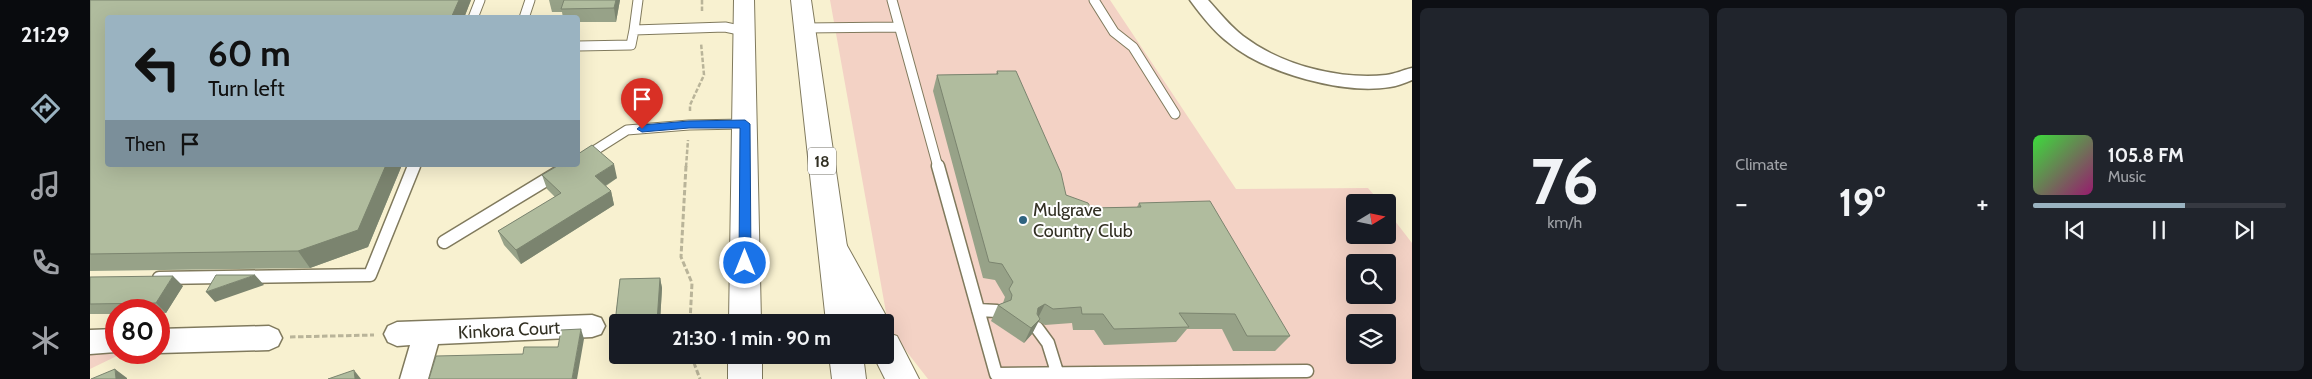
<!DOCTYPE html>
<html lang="en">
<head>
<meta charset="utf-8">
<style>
  body { margin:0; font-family:Cabin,sans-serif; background:#20242c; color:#f1f3f6; height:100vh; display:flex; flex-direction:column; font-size:19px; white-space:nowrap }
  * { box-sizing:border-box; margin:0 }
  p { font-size:16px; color:#9ea1a6 }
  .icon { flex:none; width:28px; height:28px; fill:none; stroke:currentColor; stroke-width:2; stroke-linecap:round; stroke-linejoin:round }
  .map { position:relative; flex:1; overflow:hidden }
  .side { display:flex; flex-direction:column; gap:8px; padding:8px; background:#0d0f14; width:900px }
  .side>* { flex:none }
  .top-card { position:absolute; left:15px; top:15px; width:475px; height:152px; border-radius:5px; box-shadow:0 5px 20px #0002; background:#9ab3c1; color:#111; overflow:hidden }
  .needle { width:32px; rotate:80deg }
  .controls { position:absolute; left:1256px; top:194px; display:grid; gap:10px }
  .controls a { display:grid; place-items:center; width:50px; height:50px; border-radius:5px; background:#171b24; box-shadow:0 5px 20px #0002; font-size:25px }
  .speed { position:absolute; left:15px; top:299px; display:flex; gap:10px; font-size:25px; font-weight:700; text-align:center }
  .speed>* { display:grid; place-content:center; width:65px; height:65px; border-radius:50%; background:#171b24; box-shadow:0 5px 20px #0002; line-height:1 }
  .speed .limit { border:8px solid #d22; background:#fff; color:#111 }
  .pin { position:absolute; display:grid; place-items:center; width:42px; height:42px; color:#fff; margin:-51px -21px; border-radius:50% 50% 50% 0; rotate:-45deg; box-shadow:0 0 5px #0007 }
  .pin .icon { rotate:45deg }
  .me { position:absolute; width:55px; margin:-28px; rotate:0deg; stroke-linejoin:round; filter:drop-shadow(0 0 4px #0008) }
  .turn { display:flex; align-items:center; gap:18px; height:105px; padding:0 20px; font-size:22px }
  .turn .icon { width:65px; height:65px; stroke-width:2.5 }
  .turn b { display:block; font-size:35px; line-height:42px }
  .then { display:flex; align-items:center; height:48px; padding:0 20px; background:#0003; gap:10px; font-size:19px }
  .big { font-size:38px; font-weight:700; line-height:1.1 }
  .side .card { flex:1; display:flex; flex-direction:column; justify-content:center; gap:8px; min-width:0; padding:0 18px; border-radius:8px; background:#20242c }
  .side .dial { align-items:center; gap:0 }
  .dial b { font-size:65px; line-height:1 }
  .song { display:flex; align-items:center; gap:15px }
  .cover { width:60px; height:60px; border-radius:8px; background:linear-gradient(135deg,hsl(120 70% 55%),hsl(320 70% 35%)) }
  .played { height:5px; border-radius:2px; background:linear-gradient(90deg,#9ab3c1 60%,#363941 60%) }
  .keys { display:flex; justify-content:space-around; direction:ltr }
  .heat { display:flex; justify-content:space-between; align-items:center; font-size:28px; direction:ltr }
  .side .tiles { flex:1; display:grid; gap:8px; grid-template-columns:repeat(3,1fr) }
  .trip { position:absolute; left:519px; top:314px; width:285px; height:50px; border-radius:5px; background:#171b24; box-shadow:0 5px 20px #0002; font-weight:700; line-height:50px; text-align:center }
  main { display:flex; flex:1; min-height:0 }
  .dock { display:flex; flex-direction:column; width:90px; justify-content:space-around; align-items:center; background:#090b0e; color:#9ea1a6 }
  .dock .icon { width:35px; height:35px }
  .dock .active { color:#9ab3c1 }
  .dock b { font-size:22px; color:#f1f3f6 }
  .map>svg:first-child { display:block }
</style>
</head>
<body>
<main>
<nav class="dock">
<b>21:29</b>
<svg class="icon active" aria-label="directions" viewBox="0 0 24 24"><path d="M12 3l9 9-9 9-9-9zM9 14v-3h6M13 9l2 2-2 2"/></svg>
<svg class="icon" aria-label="music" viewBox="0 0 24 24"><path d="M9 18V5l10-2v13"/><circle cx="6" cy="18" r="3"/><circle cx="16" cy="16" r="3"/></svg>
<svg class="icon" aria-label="phone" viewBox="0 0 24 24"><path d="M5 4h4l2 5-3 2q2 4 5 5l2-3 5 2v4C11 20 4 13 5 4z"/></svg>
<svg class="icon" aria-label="climate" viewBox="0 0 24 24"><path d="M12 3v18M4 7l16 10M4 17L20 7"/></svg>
</nav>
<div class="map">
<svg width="1322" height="379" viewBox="0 0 1322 379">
  <rect width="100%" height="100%" fill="#f8f1d0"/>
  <!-- green -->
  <path fill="#f3d2c5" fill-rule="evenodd" d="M740,0H1020L1146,189L1278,188L1290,202H1265V235H1298V212L1322,243V379H838L799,329ZM1265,262H1298V295H1265ZM1265,322H1298V355H1265Z
    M32,353H33L0,369V354Z"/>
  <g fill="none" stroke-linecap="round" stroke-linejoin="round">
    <!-- lane-far1 casing -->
    <g stroke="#807a5d" stroke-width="11">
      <path id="lane-far1" d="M802,0L848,167
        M1004,0L1024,32L1043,47L1085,114
        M383,18L390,0
        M434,18L440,0
        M714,28L809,27
        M544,30L548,0
        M488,46L541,45L544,30L635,27L654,31
        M488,161L537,130L599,125L655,124
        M323,167L324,165
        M477,167L480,165"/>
    </g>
    <!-- lane casing -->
    <g stroke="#807a5d" stroke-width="15">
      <path id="lane" d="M848,166L906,374L1217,371
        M354,242L479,166
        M69,278L280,275L324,166
        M888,310L907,311
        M947,328L958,343L967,372"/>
    </g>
    <!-- street casing -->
    <g stroke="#807a5d" stroke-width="3">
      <path id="street" d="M1100,0H1118C1129,12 1140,26 1153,36C1191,65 1249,80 1296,75C1305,74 1313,70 1322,68V80C1315,83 1307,86 1300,87C1254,95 1175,73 1139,43C1124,32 1111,15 1100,0Z
        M502,315L511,318L515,326L511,334L502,337L348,344L338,379H310L320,345L307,346L298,342L294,334L298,326L307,322Z
        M179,326L188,330L192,338L188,346L179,350L69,353V329Z
        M26,329V352L0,354V330Z"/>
    </g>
    <!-- primary casing -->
    <g stroke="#807a5d" stroke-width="2">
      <path id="primary" d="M745,238L755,242L794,312L799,322L795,330V322H767L730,250L735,242Z
        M795,332L807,336L829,379H795L783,355H795Z"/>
    </g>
    <!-- highway casing -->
    <g stroke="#807a5d" stroke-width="2">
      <path id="highway" d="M644,0H664L671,322H639Z
        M701,0H721L768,322H736Z
        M638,355H672V379H638Z
        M739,355H773L776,379H742Z"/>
    </g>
    <!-- path-far1 -->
    <path stroke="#b9b499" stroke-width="2.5" stroke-dasharray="4.5 2" stroke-linecap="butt" d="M612,0V12
      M600,111V105L614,75L611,43
      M596,167L598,140"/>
    <!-- path -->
    <path stroke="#b9b499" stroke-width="3" stroke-dasharray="5.5 2.5" stroke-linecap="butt" d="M596,166L591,257L602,283L600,322
      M200,337L284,335
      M601,355L610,379"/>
    <!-- lane-far1 -->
    <use href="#lane-far1" stroke="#fff" stroke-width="9"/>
    <!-- lane -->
    <use href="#lane" stroke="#fff" stroke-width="12"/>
    <!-- street -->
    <use href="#street" fill="#fff" fill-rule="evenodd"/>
    <!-- primary -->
    <use href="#primary" fill="#fff" fill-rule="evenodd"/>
    <!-- highway -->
    <use href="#highway" fill="#fff" fill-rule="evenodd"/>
  </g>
  <!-- wall -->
  <path fill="#97a288" d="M0,0H381L374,18H18V165H312L278,247L220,268L0,271Z
    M459,0H530L526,22H488V18H473L472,12H462Z
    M907,71L976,195L1001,208L1047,207L1049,203L1200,336L1185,351H1143L1132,329H1097L1086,342L1014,345L1004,330H983L982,323L955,325L948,321L942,334L934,343L901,321L908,305L913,303L915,297L905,280L893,278L843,91L847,75L906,74Z
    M452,175L527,178L516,186L521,191L524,205L431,264L414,245L408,231L465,197L457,189Z
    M0,277L93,286L76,313H69V310H26V314H0Z
    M570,278L572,288L570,322H528V349L526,350L523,340L530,279Z"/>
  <!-- shaded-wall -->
  <path fill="#7b846f" d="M369,0H381L374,18H361Z
    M526,0H530L526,22L524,8Z
    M524,164L527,178L508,190L505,176Z
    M296,165H312L278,247L220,268L208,251Z
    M521,191L524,205L431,264L426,250Z
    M165,275L174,285L125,302L116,292Z
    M83,276L93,286L76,313L66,303Z
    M570,278L572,288L570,322H567Z
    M955,304L947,320L948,308Z
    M950,319L942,334L934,343L941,328Z
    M491,329L494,339L487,379H482Z
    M25,369L37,378V379H26Z
    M264,370L271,379H265Z"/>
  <!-- building -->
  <path fill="#b0bc9e" stroke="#7b846f" d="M0,0H369L361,18H18V165H296L268,230L208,251L0,254Z
    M474,0H526L524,8L471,9Z
    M907,71H926L971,173L976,195L998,203L1001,208L1051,207L1049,203L1120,201L1200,336H1157L1145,314L1089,313L1099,327L1024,329L1013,314H992L991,307L963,309L955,304L948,308L947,314L950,319L941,328L908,305L921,300L922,295L919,289L923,282L912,264L899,262L847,75L908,74Z
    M502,145L524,164L505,176L521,191L426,250L408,231L471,193L452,175L469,165H488V154Z
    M126,275H165L116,292Z
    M83,276L66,303L0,304V277Z
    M570,278L567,322H528V340H523L530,279Z
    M491,329L482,379H339L346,356L433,354L434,347H468L471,330Z
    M25,369L26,379H1Z
    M264,370L265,379H238Z"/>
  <!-- route -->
  <path fill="#1a73e8" stroke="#114b97" d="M655,120L660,124L661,263L655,268L649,263L650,128H599L552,132L547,129L552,125L599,121Z"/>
  <!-- markers -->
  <circle fill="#2f6480" stroke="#fff" stroke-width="2" cx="933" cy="220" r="5"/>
  <g text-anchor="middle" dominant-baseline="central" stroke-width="4" stroke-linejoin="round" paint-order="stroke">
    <!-- shield labels -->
    <rect fill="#fff" stroke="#706e65" stroke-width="1" x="718" y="147.5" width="28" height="27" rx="4"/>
    <g font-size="16" font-weight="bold" fill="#323023">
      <text x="732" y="161">18</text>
    </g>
    <!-- poi labels -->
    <g font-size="18" fill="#323023" stroke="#fff" text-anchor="start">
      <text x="943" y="210">Mulgrave<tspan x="943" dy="21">Country Club</tspan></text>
    </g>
    <!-- street labels -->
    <g font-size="18" fill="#323023" stroke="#fff">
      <text transform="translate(419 330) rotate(-3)">Kinkora Court</text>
    </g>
  </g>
</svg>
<div class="controls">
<a><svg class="needle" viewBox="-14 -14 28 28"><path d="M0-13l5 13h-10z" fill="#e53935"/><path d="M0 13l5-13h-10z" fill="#9ea1a6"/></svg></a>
<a><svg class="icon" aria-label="search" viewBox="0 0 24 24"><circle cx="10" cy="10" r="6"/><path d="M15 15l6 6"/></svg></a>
<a><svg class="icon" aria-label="layers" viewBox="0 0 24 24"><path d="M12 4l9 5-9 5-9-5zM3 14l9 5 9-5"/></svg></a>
</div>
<div class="speed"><div class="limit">80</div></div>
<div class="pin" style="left:552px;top:129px;background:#d93025"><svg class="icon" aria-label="arrive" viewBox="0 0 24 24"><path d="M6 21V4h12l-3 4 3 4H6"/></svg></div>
<svg class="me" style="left:655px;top:263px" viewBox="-20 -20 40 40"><circle r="17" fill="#1a73e8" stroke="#fff" stroke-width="3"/><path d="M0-11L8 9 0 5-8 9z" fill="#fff"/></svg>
<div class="trip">21:30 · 1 min · 90 m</div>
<div class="top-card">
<div class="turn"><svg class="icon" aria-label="left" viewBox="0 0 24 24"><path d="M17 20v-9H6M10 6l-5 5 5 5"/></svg><div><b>60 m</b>Turn left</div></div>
<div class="then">Then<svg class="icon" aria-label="arrive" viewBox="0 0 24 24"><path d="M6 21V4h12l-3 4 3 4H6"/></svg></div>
</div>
</div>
<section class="side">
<div class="tiles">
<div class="card dial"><b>76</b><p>km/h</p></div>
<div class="card"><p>Climate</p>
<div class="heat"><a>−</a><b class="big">19°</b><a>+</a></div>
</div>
<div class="card">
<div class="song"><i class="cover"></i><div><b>105.8 FM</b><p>Music</p></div></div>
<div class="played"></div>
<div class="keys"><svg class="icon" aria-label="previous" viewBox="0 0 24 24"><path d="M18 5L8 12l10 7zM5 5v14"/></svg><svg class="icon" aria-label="pause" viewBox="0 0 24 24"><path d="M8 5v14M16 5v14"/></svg><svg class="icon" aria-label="next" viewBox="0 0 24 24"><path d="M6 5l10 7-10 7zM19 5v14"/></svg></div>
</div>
</div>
</section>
</main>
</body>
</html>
